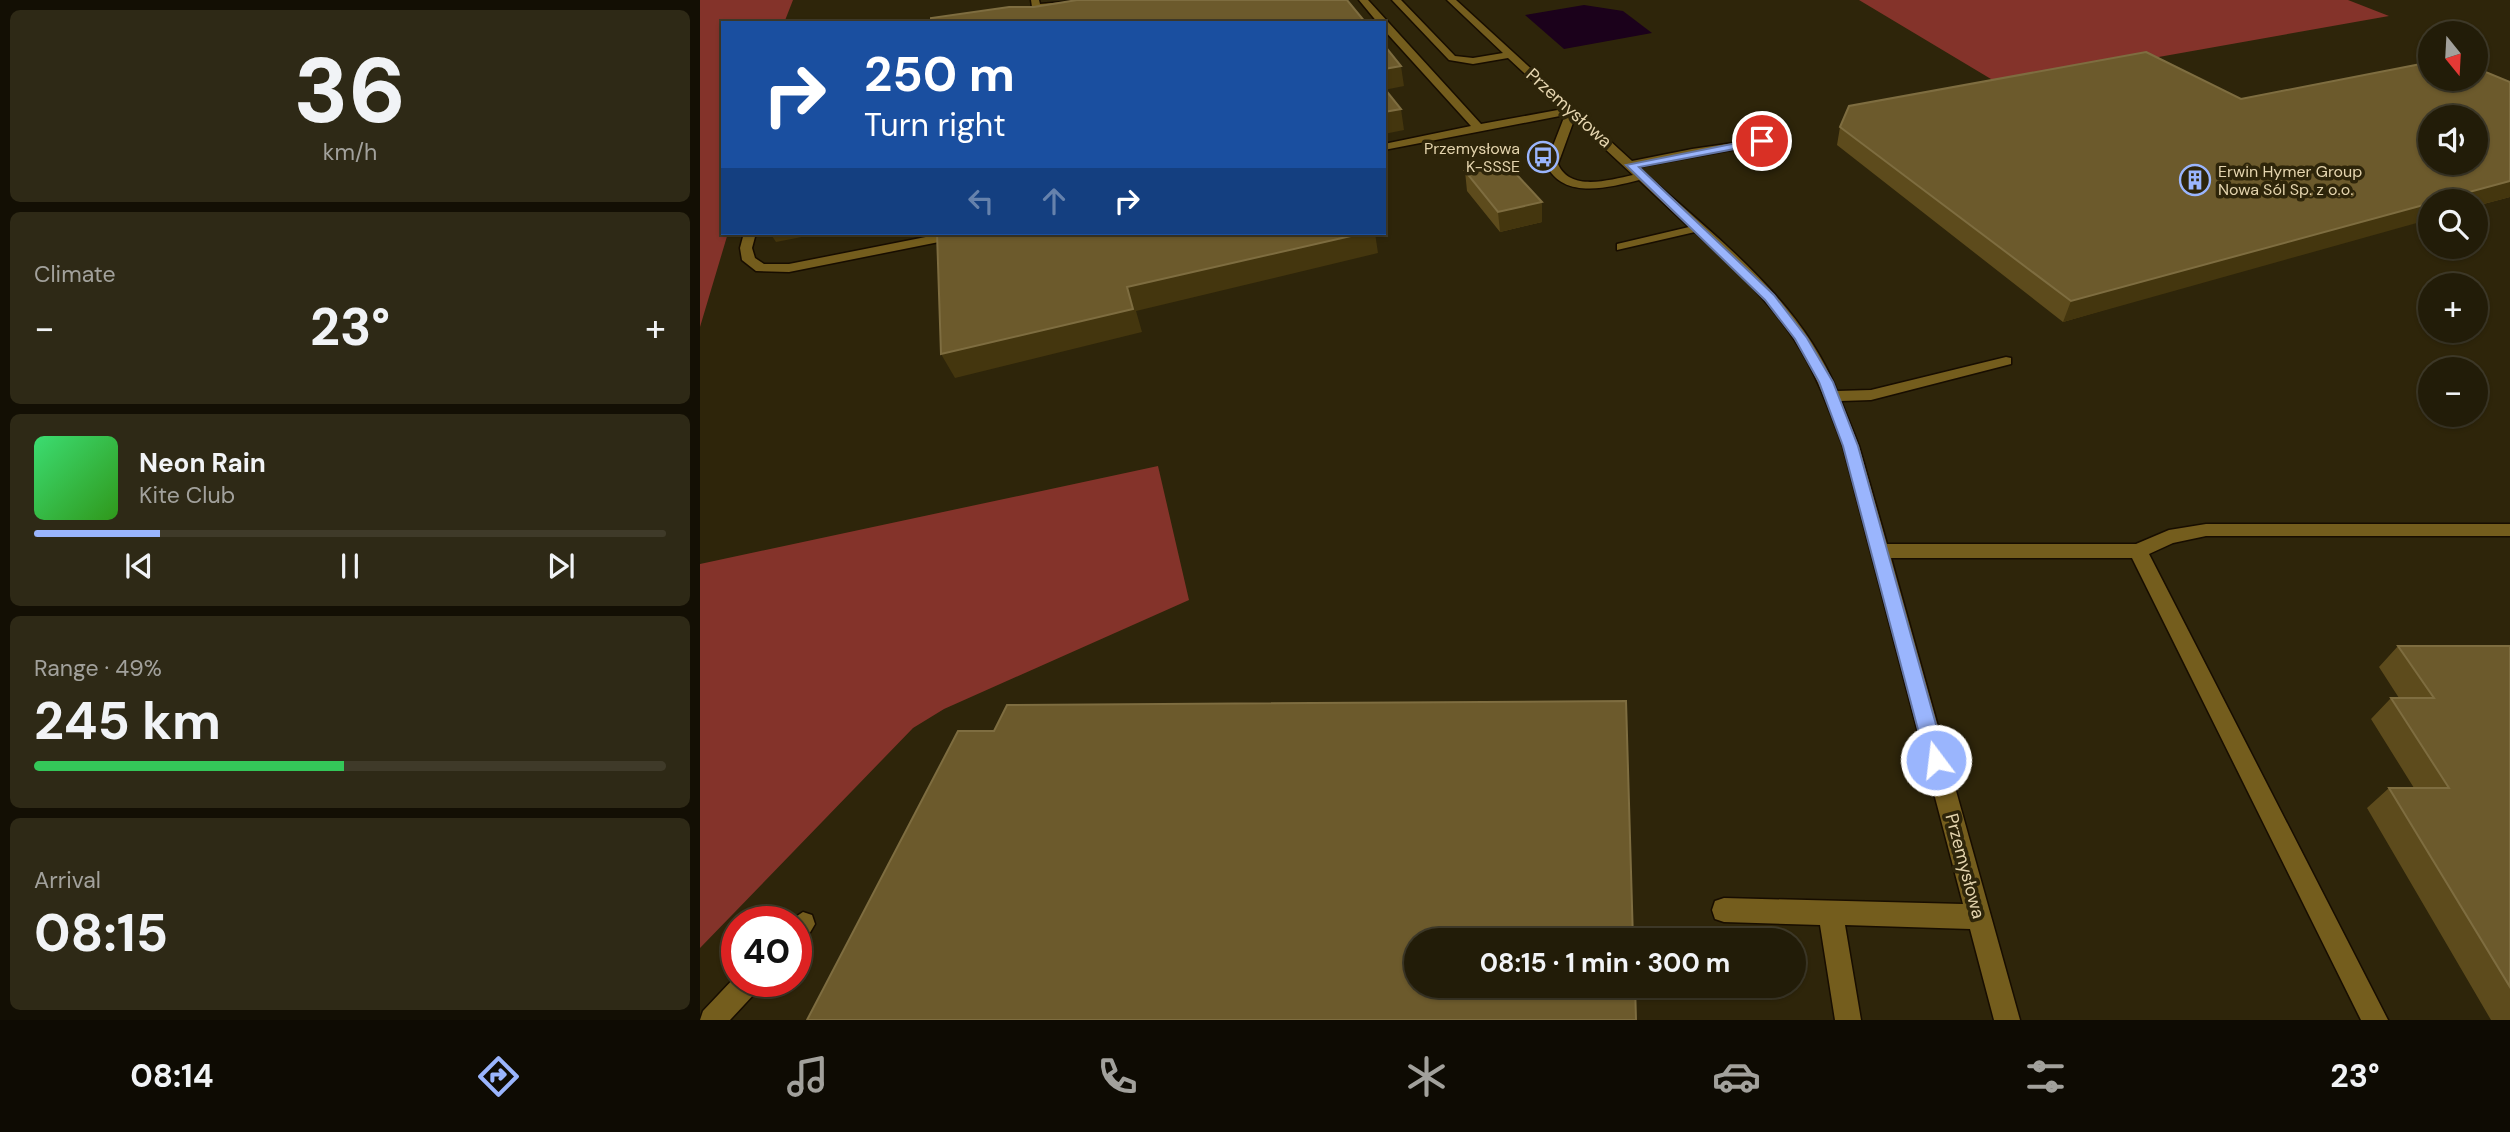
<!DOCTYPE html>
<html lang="en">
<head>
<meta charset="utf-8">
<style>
  body { margin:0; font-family:"DM Sans",sans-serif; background:#2e2916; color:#f1f3f6; height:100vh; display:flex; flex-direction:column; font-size:26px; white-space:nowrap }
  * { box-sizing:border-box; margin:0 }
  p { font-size:23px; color:#a2a19c }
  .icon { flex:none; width:38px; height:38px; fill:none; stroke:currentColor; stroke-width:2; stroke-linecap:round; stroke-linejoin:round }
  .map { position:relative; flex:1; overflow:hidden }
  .sheet { display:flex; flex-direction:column; gap:10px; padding:10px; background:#130f04; width:700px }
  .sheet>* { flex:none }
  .banner { position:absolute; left:21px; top:21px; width:665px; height:214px; border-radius:0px; box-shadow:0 2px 5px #0004,0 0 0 2px #3f3a29; background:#1a4fa0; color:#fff; overflow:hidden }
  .needle { width:46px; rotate:162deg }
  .fabs { position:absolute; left:1718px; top:21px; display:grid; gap:14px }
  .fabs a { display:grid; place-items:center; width:70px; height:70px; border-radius:50%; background:#221c08; box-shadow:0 2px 5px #0004,0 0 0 2px #3f3a29; font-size:35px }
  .speed { position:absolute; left:21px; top:906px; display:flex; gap:14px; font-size:35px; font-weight:700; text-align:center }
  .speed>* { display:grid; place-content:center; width:91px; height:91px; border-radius:50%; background:#221c08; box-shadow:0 2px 5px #0004,0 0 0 2px #3f3a29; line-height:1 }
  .speed .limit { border:10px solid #d22; background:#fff; color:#111 }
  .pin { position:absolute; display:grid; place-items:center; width:60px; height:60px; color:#fff; margin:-30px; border:4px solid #fff; border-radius:50%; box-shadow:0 2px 7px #0007 }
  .me { position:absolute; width:77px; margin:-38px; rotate:345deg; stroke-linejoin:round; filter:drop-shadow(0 0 5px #0008) }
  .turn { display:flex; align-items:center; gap:24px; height:147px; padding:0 28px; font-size:32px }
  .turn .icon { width:91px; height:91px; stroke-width:2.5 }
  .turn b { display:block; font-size:49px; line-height:60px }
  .lanes { display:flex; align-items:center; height:66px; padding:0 28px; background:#0003; justify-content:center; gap:35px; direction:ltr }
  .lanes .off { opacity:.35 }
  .big { font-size:52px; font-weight:700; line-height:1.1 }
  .sheet .tile { flex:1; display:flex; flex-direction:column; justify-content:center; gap:10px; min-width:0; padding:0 24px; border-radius:10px; background:#2e2916 }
  .sheet .dial { align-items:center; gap:0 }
  .dial b { font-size:91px; line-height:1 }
  .song { display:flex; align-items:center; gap:21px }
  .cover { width:84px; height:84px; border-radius:10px; background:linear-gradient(135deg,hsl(140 70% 55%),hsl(110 70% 35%)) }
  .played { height:7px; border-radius:4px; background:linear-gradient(90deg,#9ab5fd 20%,#3f3a29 20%) }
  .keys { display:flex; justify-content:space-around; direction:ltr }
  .heat { display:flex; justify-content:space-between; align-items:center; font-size:38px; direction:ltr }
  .charge { height:10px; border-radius:5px; background:linear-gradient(90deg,#34c759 49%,#3f3a29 0) }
  .trip { position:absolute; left:704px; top:928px; width:402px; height:70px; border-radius:35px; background:#221c08; box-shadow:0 2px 5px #0004,0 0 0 2px #3f3a29; font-weight:700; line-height:70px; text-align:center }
  .menu { display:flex; height:112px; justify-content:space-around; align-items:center; background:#0e0b03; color:#a2a19c }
  .menu .icon { width:49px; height:49px }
  .menu .active { color:#9ab5fd }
  .menu b { font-size:32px; color:#f1f3f6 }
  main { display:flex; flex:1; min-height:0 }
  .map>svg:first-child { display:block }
</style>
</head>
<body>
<main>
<section class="sheet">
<div class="tile dial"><b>36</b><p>km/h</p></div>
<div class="tile"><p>Climate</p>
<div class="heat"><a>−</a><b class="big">23°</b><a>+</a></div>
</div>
<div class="tile">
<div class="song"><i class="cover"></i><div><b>Neon Rain</b><p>Kite Club</p></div></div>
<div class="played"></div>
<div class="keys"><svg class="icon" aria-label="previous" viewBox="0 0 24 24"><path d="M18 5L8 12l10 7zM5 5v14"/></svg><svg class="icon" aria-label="pause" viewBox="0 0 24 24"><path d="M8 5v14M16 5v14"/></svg><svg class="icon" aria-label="next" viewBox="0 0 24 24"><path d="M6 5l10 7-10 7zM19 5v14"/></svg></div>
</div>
<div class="tile"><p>Range · 49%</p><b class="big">245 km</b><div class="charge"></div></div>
<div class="tile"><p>Arrival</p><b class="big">08:15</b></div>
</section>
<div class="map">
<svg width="1810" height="1020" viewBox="0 0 1810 1020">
  <rect width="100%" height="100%" fill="#2e250a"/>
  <!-- forest -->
  <path fill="#84332a" d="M0,0H93L84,23H23V233H28L0,327Z
    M1159,0H1648L1689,16L1301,85Z
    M458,466L489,600L244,709L213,728L0,948V564Z"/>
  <!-- water -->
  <path fill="#1b011b" d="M884,5L923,11L952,33L864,49L825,15Z"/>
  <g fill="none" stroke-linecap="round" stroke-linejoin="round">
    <!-- minor casing -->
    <g stroke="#170d00" stroke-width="3">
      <path id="minor" d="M331,0H339L340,4L390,0L336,10L332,7Z
        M659,0H668L781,124L863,109L808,58L773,64L749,60L692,0H701L755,56L773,58L803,53L747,0H756L932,161L992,149L1089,135V139L1085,140L938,167C1009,232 1100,298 1137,391L1171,390L1306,357L1311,358V364L1171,400L1141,401L1159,446L1187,544H1436L1469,530L1506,524H1810V536H1506L1473,543L1449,554L1688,1020H1661L1432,558H1191L1320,1020H1294L1270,929L1145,925L1161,1020H1135L1120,925L1024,922L1015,919L1012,910L1015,901L1024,898L1263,904L1143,446C1129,409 1116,372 1094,339C1067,298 1031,265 995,232L917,250V244L989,227L939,180C908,188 862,200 846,164L865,115L684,150V144L771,126L684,30V23H678ZM874,120L933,175C909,180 870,192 858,164Z
        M44,233H56L52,248L55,258L64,264H89L246,233L255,236L249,240L89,272L56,271L42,260L40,248Z
        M103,912L112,915L115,924L105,941L96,944V922H88Z
        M37,975V982H61L57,991L30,1020H0L3,1011Z"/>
    </g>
    <!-- minor -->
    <use href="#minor" fill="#745d1d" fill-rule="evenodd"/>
  </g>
  <!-- wall -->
  <path fill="#5d4b1c" d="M1810,82V197L1776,206V201L1363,322L1137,145L1140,127L1541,99Z
    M765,171L842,222L800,232L767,191Z
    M1698,646H1810V1020H1791L1667,808L1689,788H1714L1671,719L1691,698H1699L1679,667Z"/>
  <!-- shaded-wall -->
  <path fill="#44360e" d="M701,66L704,86L684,90V69Z
    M701,109L704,130L684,134V112Z
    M1810,181V197L1776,206V201H1736Z
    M842,202V222L800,232L798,212Z
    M1731,203V219L1363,322L1371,301Z
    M70,233H122L76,242Z
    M664,233H675L678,253L436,311L442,332L255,378L241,354L427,287Z"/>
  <!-- building -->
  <path fill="#6c5a2c" stroke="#7e6d40" stroke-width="2" fill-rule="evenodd" d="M377,0H647L666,23H231V18L309,7H334Z
    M684,45L701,66L684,69Z
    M1446,52L1541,99L1731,62V79H1776V68L1810,82V181L1736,201H1731V203L1371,301L1140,127L1149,106ZM1731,117H1776V163H1731Z
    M684,88L701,109L684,112Z
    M806,163L842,202L798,212L765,171Z
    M237,233H664L427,287L433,309L241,354Z
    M1698,646H1810V987L1689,788H1749L1691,698H1734Z
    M926,701L933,940H716V985H935L936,1020H107L258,731H294L307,705Z"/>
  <!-- route -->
  <path fill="#9ab5fd" stroke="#6476a4" stroke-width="2" d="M1062,138L1066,143L939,167L1074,295L1107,338L1133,382L1158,446L1246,760L1243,766L1236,769L1229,766L1226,760L1143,446L1119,382L1095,339L1065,300L926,165Z"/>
  <!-- icons -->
  <defs>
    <g id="bus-ring" transform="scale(1.575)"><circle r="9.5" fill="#2e250a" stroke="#9ab5fd" stroke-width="1.5"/><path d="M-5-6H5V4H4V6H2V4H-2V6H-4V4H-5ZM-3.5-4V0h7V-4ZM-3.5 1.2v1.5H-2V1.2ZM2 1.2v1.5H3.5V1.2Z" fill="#9ab5fd"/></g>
    <g id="building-ring" transform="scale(1.575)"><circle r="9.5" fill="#2e250a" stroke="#9ab5fd" stroke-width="1.5"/><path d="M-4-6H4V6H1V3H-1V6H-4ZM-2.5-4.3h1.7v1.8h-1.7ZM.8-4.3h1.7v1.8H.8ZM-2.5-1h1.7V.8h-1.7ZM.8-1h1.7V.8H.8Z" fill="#9ab5fd"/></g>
  </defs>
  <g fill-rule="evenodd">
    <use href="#bus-ring" x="843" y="157"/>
    <use href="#building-ring" x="1495" y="180"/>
  </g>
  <g text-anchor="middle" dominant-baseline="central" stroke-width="7" stroke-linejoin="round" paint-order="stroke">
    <!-- far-poi labels -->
    <g font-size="16" fill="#e4d4ae" stroke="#2e250a" text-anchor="end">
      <text x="820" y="148">Przemysłowa<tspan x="820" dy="18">K-SSSE</tspan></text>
      <text x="1518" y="171" text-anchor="start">Erwin Hymer Group<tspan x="1518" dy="18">Nowa Sól Sp. z o.o.</tspan></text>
    </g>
    <!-- street labels -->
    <g font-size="18" fill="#e4d4ae" stroke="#2e250a">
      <text transform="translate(869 108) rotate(42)">Przemysłowa</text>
      <text transform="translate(1265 866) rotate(75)">Przemysłowa</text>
    </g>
  </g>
</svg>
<div class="fabs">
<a><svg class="needle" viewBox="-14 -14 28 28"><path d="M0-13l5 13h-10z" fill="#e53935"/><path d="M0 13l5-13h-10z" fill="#a2a19c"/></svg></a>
<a><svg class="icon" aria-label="sound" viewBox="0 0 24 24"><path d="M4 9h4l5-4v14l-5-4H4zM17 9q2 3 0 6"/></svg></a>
<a><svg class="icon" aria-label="search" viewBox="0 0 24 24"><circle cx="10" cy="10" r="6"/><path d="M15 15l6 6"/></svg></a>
<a>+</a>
<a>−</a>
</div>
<div class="speed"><div class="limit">40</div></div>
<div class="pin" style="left:1062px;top:141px;background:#d93025"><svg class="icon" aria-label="arrive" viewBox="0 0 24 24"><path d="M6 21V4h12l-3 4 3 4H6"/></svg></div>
<svg class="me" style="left:1236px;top:760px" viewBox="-20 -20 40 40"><circle r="17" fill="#9ab5fd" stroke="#fff" stroke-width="3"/><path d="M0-11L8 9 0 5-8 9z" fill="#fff"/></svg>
<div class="trip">08:15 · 1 min · 300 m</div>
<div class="banner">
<div class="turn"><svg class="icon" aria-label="right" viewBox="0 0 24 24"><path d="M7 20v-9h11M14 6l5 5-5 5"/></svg><div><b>250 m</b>Turn right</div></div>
<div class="lanes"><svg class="icon off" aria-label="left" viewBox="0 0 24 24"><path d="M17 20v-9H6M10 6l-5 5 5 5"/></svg><svg class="icon off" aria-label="ahead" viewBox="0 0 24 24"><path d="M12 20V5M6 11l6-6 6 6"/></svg><svg class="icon" aria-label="right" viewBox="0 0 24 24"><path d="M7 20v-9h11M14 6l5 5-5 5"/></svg></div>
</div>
</div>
</main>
<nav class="menu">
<b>08:14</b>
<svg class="icon active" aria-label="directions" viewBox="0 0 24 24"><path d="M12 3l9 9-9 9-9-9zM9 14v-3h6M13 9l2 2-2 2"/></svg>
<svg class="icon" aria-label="music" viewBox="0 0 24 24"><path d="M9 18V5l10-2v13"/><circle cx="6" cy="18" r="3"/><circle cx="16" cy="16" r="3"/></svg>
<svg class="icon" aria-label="phone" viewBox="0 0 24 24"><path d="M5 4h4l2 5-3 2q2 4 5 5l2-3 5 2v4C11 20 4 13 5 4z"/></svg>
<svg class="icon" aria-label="climate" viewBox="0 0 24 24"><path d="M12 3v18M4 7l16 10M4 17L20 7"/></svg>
<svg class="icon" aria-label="car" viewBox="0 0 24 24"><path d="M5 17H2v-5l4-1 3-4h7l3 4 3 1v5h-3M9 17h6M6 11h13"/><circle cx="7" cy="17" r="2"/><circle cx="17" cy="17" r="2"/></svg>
<svg class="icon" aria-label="filters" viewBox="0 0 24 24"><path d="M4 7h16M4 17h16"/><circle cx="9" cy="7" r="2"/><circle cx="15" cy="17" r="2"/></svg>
<b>23°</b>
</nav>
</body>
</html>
